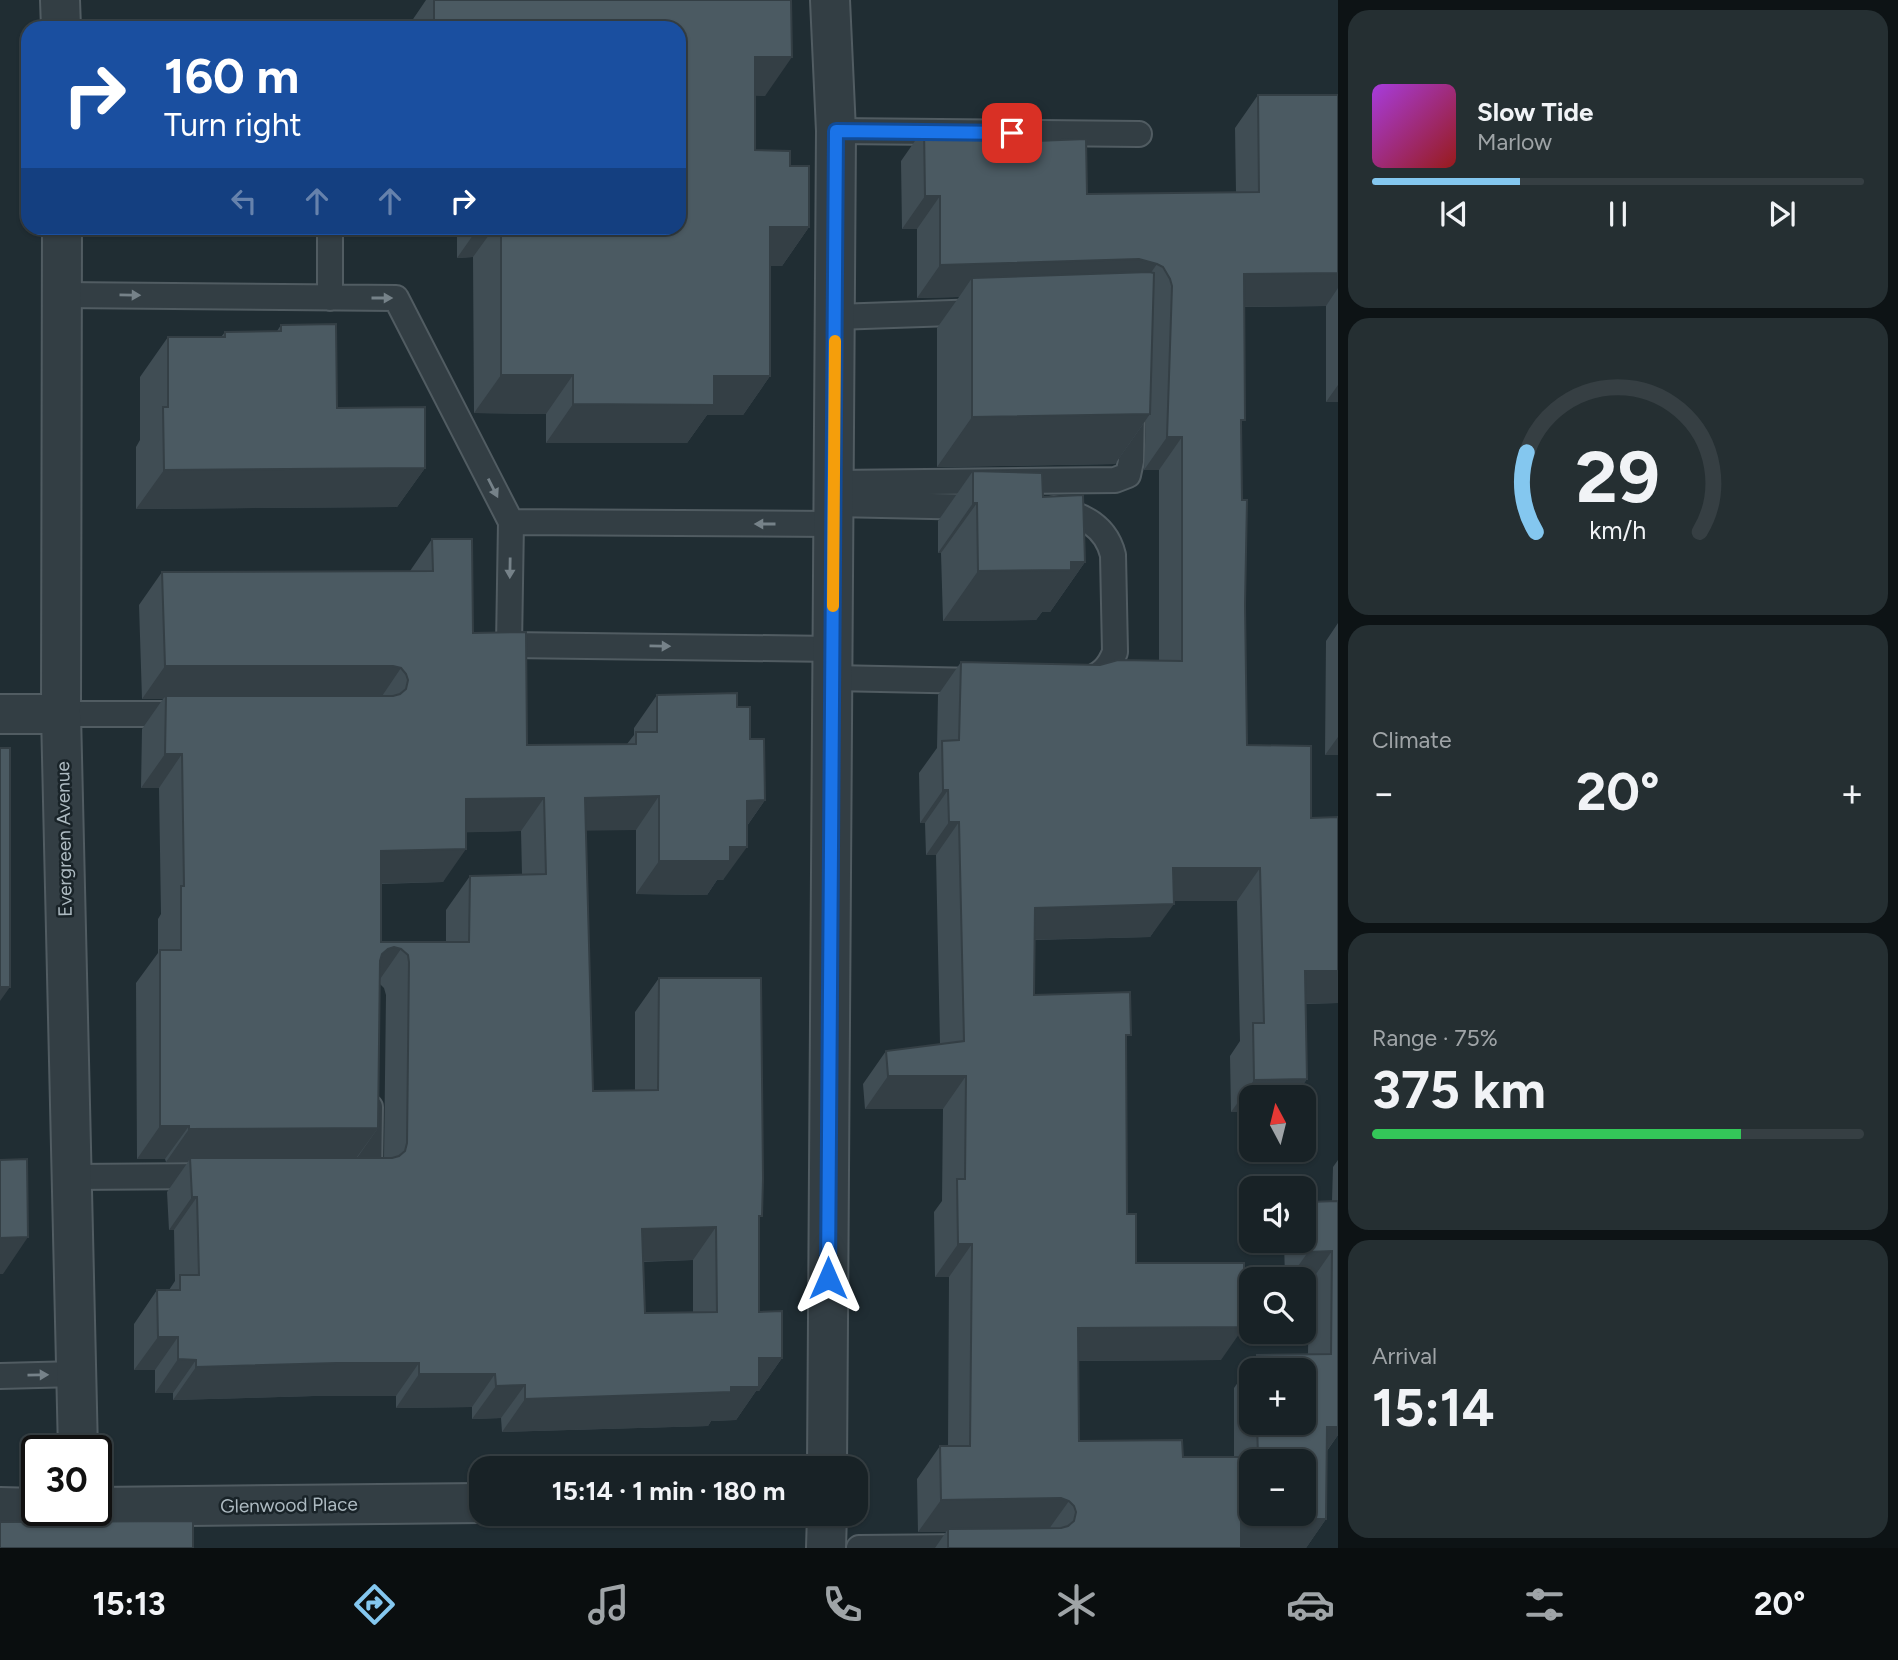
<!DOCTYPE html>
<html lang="en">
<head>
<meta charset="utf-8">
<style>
  body { margin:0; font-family:Figtree,sans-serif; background:#252f32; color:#f1f3f6; height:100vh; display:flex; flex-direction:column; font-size:26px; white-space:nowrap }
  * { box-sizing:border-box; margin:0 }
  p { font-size:23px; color:#9fa4a7 }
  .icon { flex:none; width:38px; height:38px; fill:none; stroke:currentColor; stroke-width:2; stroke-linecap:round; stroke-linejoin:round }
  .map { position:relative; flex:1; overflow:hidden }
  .panel { display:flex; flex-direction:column; gap:10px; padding:10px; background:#0d1315; width:560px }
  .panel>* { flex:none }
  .top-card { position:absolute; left:21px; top:21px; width:665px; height:214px; border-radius:21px; box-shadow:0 2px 5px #0004,0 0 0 2px #363f43; background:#1a4fa0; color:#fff; overflow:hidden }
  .needle { width:46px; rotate:353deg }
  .fabs { position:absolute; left:1239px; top:1085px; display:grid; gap:14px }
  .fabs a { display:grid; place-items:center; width:77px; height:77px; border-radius:14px; background:#182226; box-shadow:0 2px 5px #0004,0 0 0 2px #363f43; font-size:35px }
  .speed { position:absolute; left:21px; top:1435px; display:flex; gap:14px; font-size:35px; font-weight:700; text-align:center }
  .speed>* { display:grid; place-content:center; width:91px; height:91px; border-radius:50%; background:#182226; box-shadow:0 2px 5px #0004,0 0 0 2px #363f43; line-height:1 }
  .speed .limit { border:4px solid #111; border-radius:10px; background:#fff; color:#111 }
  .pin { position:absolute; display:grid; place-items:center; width:60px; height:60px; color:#fff; margin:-30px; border-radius:14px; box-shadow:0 4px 10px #0006 }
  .me { position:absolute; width:77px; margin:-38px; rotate:0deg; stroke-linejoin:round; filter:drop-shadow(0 0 5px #0008) }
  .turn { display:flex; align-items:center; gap:24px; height:147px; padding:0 28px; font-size:32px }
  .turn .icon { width:91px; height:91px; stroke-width:2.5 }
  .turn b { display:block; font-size:49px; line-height:60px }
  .lanes { display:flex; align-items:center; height:66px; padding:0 28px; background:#0003; justify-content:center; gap:35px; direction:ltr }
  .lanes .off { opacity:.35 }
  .big { font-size:52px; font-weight:700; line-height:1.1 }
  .panel .widget { flex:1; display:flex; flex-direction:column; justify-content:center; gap:10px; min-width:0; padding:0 24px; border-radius:21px; background:#252f32 }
  .panel .dial { align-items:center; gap:0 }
  .dial svg { height:182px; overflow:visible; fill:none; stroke:#363f43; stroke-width:7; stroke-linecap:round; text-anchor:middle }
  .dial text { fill:#f1f3f6; stroke:none }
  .song { display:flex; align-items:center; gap:21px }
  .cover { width:84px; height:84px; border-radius:10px; background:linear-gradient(135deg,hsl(280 70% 55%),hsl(0 70% 35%)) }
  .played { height:7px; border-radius:4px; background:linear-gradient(90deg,#84c7ef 30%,#363f43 30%) }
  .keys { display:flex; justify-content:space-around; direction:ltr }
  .heat { display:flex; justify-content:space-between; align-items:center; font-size:38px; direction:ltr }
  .charge { height:10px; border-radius:5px; background:linear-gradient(90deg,#34c759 75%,#363f43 0) }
  .trip { position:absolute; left:469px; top:1456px; width:399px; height:70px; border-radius:21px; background:#182226; box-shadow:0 2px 5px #0004,0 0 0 2px #363f43; font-weight:700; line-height:70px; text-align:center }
  .tabs { display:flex; height:112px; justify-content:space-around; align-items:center; background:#0a0e0f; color:#9fa4a7 }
  .tabs .icon { width:49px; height:49px }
  .tabs .selected { color:#84c7ef }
  .tabs b { font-size:32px; color:#f1f3f6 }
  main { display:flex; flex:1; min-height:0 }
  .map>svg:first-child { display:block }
</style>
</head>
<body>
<main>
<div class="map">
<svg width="1338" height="1548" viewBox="0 0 1338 1548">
  <rect width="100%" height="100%" fill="#202d33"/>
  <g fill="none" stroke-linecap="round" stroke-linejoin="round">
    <!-- lane casing -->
    <g stroke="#515c62" stroke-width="28">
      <path id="lane" d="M836,131L1139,134
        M62,295L396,298L511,522
        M330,298V228
        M835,317L981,312
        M834,483L1115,480L1128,475L1131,461L1132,407
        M834,504L979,507
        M1054,509C1082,514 1106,526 1113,555L1115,652C1109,668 1101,675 1085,681
        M833,649L509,645L511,522L833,524
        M832,678L978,681
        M61,714H186
        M356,1176H369L370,1107
        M71,1177L211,1176
        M0,1376L77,1374
        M859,1548L967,1547"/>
    </g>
    <!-- street casing -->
    <g stroke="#515c62" stroke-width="42">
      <path id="street" d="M60,0L61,28
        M62,228L61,714L78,1451
        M0,714H61
        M827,1468L836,131L830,0
        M0,1507L37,1508
        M96,1507L481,1503
        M826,1548L827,1514"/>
    </g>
    <!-- lane -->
    <use href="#lane" stroke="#333e44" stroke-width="24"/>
    <!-- street -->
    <use href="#street" stroke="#333e44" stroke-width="38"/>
  </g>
  <!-- wall -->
  <path fill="#404d54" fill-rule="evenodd" d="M426,0H791L765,96L755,95V150L790,166L809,227L782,266H770V376L743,415H707L687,443H546V414L474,413L473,257L457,258V228H679V28H407Z
    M1258,95H1338V402H1326V306L1244,307L1242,425V500L1247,745L1311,818L1338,1003L1306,1004L1307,1079L1294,1097H1251V1112H1231L1230,1056L1240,1041L1237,901H1174L1150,937L1035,940L1034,995L1126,1043L1127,1214L1136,1263L1221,1360L1078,1361L1079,1441L1183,1457H1234V1388L1257,1355L1308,1354L1309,1284L1304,1279H1285L1284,1241H1304V1206L1307,1202L1332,1201L1333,1167L1338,1160V1435L1327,1451L1326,1519L1306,1548H935L946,1532H918L917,1479L940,1446H948L949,1277H935L934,1212L942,1201L943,1109H865L863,1084L886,1051L940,1044L936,855H926L925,823H920L919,773L937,748L938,695L961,662L1100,665L1159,660V470H1144L1146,420L1115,464L937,467V328L959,297L917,298V229H902L901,161L924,128L983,143L1087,194L1236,193L1235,128ZM1251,1370H1304V1423H1251Z
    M281,325L337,408L425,468L397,507L136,509V447L140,440V377L168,337H221L225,332L277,331Z
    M973,471L1043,497L1085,562L1050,612H1042L1036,620L943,621L941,553H938V521Z
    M432,539L473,633L527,745L627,744L634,735V728L657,695L737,707L750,739L765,800L747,826L723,880H717L707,895L636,894V830H586L593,1091L635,1090V1012L659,978L759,1220V1312L782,1358L759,1391H756L736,1420L711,1421L708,1426L502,1432L501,1418L472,1419V1407L396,1408V1396H314L173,1400V1393H155V1370H134V1324L157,1290H169L175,1281L174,1230H169L167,1192L188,1162H166L165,1159H137L136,983L158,953V919L161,914L159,788H141L142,729L163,699H142L139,605L162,572L410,571ZM521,831L522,875L470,876L446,910V942H381V884L443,882L466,832ZM379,983L384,988L386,995L384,1158H357L378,1128ZM693,1260V1312L645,1313L643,1262Z
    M1338,623V755H1325L1326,641Z"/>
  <!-- shaded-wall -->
  <path fill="#343f45" d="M755,57H792L765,96L728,95Z
    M925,196H940L917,229H902Z
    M770,227H809L782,266H743Z
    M478,228H494L473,257L457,258Z
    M1139,259L1157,264L1134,297L972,278L959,297L917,298L940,265Z
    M1338,273V288L1326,306L1221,307L1244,274Z
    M501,375H573L546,414L474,413Z
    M714,376H770L743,415H707L687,443H546L573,404Z
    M1338,385V402H1326Z
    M1150,414L1115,464L937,467L972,417Z
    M1167,437H1182L1159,470H1144Z
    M425,468L397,507L136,509L164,470Z
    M973,503H977L941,553H938Z
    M1071,562H1085L1050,612H1042L1036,620L943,621L978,571Z
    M165,666H393L401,668L378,702L166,696L163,699H142Z
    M1338,737V755H1325Z
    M165,754H182L159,788H141Z
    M943,790H948L925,823H920Z
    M659,796L636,830L562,831L585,798Z
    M544,798L521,831L442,833L466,799Z
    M765,800L741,834L747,801Z
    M949,822H959L936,855H926Z
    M730,847H747L723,880H717L707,895L636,894L659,861Z
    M466,849L443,882L358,884L381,851Z
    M1173,868H1260L1237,901H1150Z
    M1174,904L1150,937L1012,940L1035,908Z
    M394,947L401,949L378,982L370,980L382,954L388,949Z
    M1305,971H1338V1003L1282,1004Z
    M0,987H10L0,1001Z
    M888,1076H966L943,1109H865Z
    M1307,1079L1294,1097H1251V1112H1231L1254,1080Z
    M160,1126H189L165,1159H137Z
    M378,1128L354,1161L190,1158L188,1162H166L189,1129Z
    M192,1197H197L174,1230H169Z
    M716,1227L693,1260L619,1262L642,1229Z
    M28,1237L3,1274H0V1238Z
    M958,1244H972L949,1277H935Z
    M1332,1251L1309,1284H1304V1279H1289L1308,1252Z
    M1244,1327L1221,1360L1055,1361L1078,1328Z
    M158,1337H178L155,1370H134Z
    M759,1358H782L759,1391H756L736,1420L711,1421L708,1426L502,1432L525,1399Z
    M178,1359L196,1360L173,1393H155Z
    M337,1363H419L396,1396H314L173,1400L196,1367Z
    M419,1374H495L472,1407L396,1408Z
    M525,1385L501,1418L472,1419L496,1386Z
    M1338,1407V1435L1320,1460H1304Z
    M1061,1498L1069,1501L1046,1533L948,1529L946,1532H918L941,1500Z
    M1241,1519H1326L1306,1548H1220Z"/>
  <!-- building -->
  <path fill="#4b5a62" stroke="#343f45" stroke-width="2" fill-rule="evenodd" d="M434,0H791L792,57H755V150L790,151V166H809V227H770V376H714V405L573,404V375H501V228H679V28H434Z
    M1258,95H1338V273L1244,274L1245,420H1241L1242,500H1247L1245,605L1247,745L1311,746V818L1338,817V971H1305L1307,1079L1254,1080L1253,1023H1264L1260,868H1173L1174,904L1035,908L1034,995L1130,992L1131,1035H1126L1127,1214H1136V1263H1244V1327L1078,1328L1079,1441L1182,1440L1183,1457H1258L1257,1423H1304V1370H1257V1355L1331,1354L1332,1251L1308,1252L1307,1202L1338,1201V1427H1327L1326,1519H1241V1548H948V1529L1061,1528L1068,1526L1074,1521L1076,1512L1074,1506L1069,1501L1061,1498L941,1500L940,1446H970L972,1244H958L957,1179H965L966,1076H888L886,1051L964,1041L959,822H949L948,790H943L942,741L959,740L961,662L1100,665L1118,660L1182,661V437H1167L1172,286L1170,279L1163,267L1157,264L1139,259L940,265V196H925L924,128H982L983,143L1086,139L1087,194L1259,192ZM1251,1461H1304V1514H1251Z
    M1149,272L1154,273L1150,414L972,417V278Z
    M336,324L337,408L425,407V468L164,470L163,407H168V337H225V332L281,331V325Z
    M973,471L1042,473L1043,497L1083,495L1085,562H1071V570L978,571L977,503H973Z
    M432,539H472L473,633L526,632L527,745L636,744V732H657V695L737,693V707H750V739H764L765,800L747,801V847H730V861H659V796L585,798L593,1091L658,1090L659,978H761L763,1179L762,1216H759V1312L782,1311V1358H759V1387H731V1392L525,1399V1385L496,1386L495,1374H419V1363H337L196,1367V1360L178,1359V1337H158L157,1290H180V1275H199L197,1197H192L190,1158H392L399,1156L405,1151L407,1143L409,962L408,955L401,949L394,947L388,949L382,954L380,961L378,1128L189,1129V1126H160V950H181V886H184L182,754H165L166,696H393L400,694L406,689L408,680L406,674L401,668L393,666H165L162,572L433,571ZM544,798L546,874L470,876L469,942H381V851L466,849V799ZM716,1227L717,1312L645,1313L642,1229Z
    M0,748H10V987H0Z
    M27,1159L28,1237L0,1238V1160Z
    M193,1521V1548H0V1522Z"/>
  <!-- one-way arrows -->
  <defs><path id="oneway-solid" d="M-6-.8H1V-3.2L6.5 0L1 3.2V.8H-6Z" transform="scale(1.75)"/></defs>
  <g fill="#768289">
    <use href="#oneway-solid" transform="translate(130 295) rotate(1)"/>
    <use href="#oneway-solid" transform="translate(382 298)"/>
    <use href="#oneway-solid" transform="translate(493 488) rotate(63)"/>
    <use href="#oneway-solid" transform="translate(765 524) rotate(-180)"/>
    <use href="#oneway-solid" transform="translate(510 568) rotate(91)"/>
    <use href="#oneway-solid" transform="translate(660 646) rotate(1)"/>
    <use href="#oneway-solid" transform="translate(38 1375) rotate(-1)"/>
  </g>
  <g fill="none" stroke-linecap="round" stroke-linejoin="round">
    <!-- route casing -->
    <g stroke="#114b97" stroke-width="18">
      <path id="route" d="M828,1278L836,131L1012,133"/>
    </g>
    <!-- route -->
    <use href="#route" stroke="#1a73e8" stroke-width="12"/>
    <!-- slow -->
    <path stroke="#f59e0b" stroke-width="12" d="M833,606L835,341"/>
  </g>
  <g text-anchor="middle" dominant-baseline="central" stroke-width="5" stroke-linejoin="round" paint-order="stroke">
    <!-- street labels -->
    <g font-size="19" fill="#adbac1" stroke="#192328">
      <text transform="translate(64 839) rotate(-91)">Evergreen Avenue</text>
      <text transform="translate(289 1505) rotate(-1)">Glenwood Place</text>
    </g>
  </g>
</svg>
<div class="fabs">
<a><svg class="needle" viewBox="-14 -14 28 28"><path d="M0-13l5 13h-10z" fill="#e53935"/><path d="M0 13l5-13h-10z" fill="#9fa4a7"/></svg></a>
<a><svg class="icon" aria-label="sound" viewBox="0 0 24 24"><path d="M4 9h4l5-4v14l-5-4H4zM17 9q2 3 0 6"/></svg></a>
<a><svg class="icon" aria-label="search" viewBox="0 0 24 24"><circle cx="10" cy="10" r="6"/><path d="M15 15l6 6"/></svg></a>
<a>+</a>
<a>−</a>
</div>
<div class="speed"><div class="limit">30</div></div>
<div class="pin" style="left:1012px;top:133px;background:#d93025"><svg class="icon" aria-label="arrive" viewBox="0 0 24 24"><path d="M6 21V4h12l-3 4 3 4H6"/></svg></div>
<svg class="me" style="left:828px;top:1278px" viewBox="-20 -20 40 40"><path d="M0-17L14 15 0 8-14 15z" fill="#1a73e8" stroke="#fff" stroke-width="4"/></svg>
<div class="trip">15:14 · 1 min · 180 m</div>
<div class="top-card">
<div class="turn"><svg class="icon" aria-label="right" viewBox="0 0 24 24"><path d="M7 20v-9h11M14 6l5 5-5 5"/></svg><div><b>160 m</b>Turn right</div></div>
<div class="lanes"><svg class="icon off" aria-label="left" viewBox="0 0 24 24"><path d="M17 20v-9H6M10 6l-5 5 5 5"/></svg><svg class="icon off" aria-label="ahead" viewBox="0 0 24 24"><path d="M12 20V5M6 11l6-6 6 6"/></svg><svg class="icon off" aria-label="ahead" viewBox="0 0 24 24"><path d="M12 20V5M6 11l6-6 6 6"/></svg><svg class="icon" aria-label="right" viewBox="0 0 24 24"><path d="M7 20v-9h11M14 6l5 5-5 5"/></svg></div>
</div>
</div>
<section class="panel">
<div class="widget">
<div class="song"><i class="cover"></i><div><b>Slow Tide</b><p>Marlow</p></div></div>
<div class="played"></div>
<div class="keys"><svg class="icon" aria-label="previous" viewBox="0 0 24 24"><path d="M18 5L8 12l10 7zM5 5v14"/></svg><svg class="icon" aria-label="pause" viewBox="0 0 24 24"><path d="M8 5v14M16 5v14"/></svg><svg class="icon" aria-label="next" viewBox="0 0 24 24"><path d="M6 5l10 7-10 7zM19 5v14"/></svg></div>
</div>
<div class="widget dial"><svg viewBox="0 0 100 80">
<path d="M14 69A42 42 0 1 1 86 69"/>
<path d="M14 69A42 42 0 0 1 10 34" stroke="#84c7ef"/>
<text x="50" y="56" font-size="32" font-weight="700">29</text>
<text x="50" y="72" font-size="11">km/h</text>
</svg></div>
<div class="widget"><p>Climate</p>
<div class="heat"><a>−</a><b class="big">20°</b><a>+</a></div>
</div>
<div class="widget"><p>Range · 75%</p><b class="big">375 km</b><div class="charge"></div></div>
<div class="widget"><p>Arrival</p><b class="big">15:14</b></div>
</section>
</main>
<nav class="tabs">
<b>15:13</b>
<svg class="icon selected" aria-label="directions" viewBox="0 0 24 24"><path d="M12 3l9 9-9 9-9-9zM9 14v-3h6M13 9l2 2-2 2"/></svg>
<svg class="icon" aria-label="music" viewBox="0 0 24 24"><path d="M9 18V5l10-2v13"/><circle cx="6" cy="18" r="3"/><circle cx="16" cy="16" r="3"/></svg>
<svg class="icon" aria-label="phone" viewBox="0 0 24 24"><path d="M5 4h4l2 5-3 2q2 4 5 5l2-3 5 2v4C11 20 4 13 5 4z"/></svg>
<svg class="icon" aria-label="climate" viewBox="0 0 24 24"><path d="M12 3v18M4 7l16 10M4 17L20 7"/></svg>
<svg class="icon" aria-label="car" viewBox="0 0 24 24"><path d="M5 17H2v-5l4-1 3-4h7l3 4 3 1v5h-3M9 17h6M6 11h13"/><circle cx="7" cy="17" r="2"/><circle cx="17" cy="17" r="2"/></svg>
<svg class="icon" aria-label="filters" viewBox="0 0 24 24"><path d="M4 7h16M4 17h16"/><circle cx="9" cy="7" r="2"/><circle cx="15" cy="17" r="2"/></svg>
<b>20°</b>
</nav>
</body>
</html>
